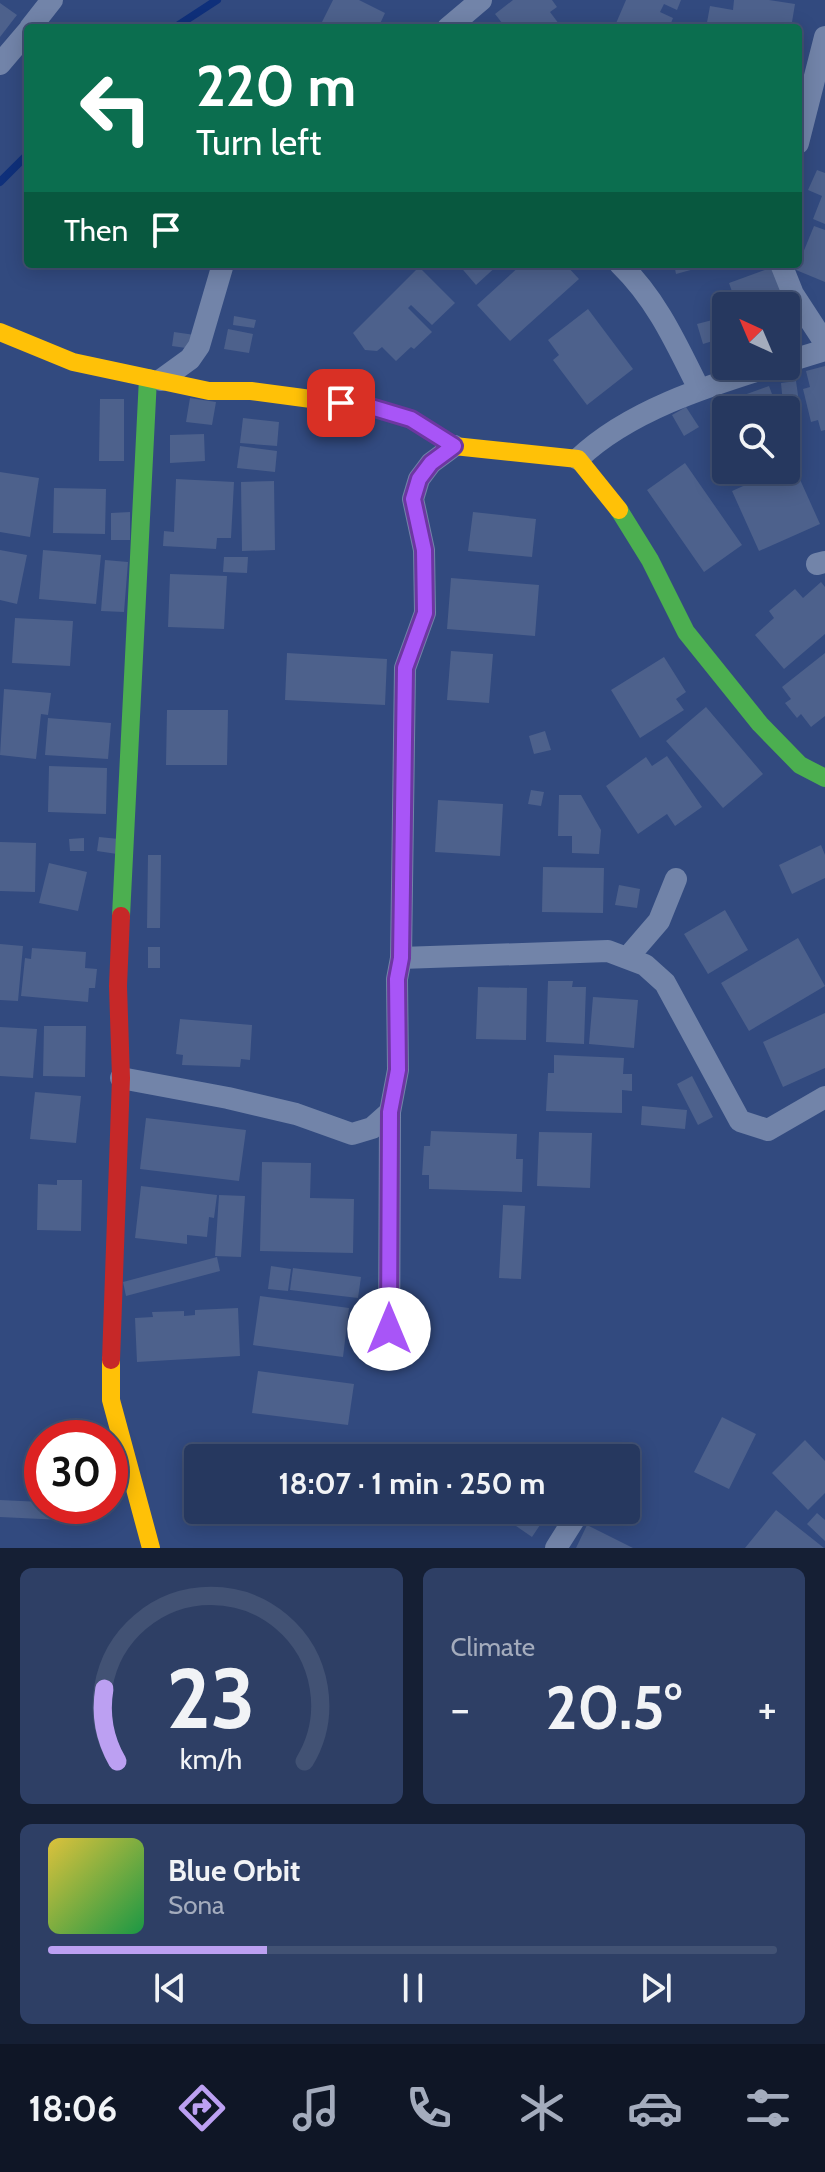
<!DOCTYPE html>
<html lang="en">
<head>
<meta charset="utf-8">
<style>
  body { margin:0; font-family:Cabin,sans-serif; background:#2e3f65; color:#f1f3f6; height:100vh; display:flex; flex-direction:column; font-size:30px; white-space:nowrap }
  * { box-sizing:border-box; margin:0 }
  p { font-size:26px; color:#a4acbd }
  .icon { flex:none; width:44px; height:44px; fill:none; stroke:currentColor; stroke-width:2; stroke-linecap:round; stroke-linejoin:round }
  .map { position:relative; height:1548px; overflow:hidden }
  .side { display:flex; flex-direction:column; gap:20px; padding:20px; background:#151f34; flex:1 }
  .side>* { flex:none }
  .banner { position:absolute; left:24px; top:24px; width:778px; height:244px; border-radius:8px; box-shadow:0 4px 20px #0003,0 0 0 2px #425274; background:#0b6e4f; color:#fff; overflow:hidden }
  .needle { width:52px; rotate:316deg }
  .fabs { position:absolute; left:712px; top:292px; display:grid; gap:16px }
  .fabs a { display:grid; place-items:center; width:88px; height:88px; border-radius:8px; background:#26385f; box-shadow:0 4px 20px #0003,0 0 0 2px #425274; font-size:40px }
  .speed { position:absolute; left:24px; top:1420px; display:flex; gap:16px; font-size:40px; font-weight:700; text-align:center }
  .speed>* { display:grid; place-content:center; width:104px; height:104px; border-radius:50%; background:#26385f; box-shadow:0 4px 20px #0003,0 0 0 2px #425274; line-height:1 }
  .speed .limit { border:12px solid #d22; background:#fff; color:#111 }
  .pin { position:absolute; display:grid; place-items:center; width:68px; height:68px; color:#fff; margin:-34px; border-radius:16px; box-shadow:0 4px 12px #0006 }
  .me { position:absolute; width:88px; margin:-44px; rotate:0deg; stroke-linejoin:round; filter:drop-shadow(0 0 6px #0008) }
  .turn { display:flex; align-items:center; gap:28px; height:168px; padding:0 40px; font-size:36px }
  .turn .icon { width:104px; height:104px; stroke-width:2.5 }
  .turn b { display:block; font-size:56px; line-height:68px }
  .then { display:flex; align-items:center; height:76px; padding:0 40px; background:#0003; gap:16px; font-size:30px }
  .big { font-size:60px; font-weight:700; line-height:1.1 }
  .side .card { flex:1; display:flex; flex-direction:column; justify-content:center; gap:12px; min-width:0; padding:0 28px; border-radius:12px; background:#2e3f65 }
  .side .dial { align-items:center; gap:0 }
  .dial svg { height:208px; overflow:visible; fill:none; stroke:#425274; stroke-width:7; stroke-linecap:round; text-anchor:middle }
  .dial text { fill:#f1f3f6; stroke:none }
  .song { display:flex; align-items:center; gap:24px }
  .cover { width:96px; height:96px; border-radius:12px; background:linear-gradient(135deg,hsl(50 70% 55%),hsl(140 70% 35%)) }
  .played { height:8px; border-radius:4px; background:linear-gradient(90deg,#bca0f2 30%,#425274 30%) }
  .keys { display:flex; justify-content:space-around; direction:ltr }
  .heat { display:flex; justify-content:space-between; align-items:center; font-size:44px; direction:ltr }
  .side .tiles { flex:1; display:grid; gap:20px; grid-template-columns:1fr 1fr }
  .card:last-child { grid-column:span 2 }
  .trip { position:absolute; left:184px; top:1444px; width:456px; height:80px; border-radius:8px; background:#26385f; box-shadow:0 4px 20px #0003,0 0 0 2px #425274; font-weight:700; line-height:80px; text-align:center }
  .tabs { display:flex; height:128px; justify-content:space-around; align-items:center; background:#0f1626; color:#a4acbd }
  .tabs .icon { width:56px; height:56px }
  .tabs .current { color:#bca0f2 }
  .tabs b { font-size:36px; color:#f1f3f6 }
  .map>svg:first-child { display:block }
</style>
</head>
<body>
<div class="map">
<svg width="825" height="1548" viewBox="0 0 825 1548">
  <rect width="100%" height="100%" fill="#324a7f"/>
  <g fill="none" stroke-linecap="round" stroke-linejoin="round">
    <!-- stream -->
    <path stroke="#0f307b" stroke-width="8" d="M174,28L217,0
      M0,182L28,154"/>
  </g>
  <!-- building -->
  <path fill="#4d618c" d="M333,0H359L385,13L378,28H319Z
    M513,0H552L557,7L550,12L562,28H506L495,14Z
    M626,0H681L677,10L664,4L660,12L673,18L669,28H614Z
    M734,0H769L795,4L791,28H706L710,6L733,10Z
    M0,3L17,15L0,37Z
    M817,170L825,173V224L813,219L822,196L808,190Z
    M814,226L825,230V282L796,270Z
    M458,264H499L476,285Z
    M522,264H565L579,279L510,341L477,305Z
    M674,264H708L709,265L676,274Z
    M419,267L455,303L432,325L411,305L408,308L432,332L414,349L411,347L396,361L382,347L377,351L365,350L353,333Z
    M773,267L786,306H737L729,283Z
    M588,309L633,369L587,405L553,360L559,355L548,340Z
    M234,316L256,320L254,328L233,325Z
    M720,318L726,337L703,344L697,324Z
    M228,329L253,334L249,353L224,349Z
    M174,332L195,335L193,349L172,346Z
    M825,366V430L821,431L818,420L811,422L803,389L810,387L806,371Z
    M796,381L799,402L783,404L781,383Z
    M769,386L778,410H740L748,407L744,395Z
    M190,398L216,402L212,425L186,422Z
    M100,399H124V461H99Z
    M686,407L699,427L684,436L672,415Z
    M243,418L279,422L277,446L240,443Z
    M204,434L205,461L170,463V435Z
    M240,446L277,451L275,472L237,468Z
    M685,463L742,545L704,572L647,490Z
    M793,464L820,524L759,551L732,491L779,470H786V467Z
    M0,472L39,478L30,537L0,532Z
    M176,479L234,482L231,538H217L216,549L163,546L164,531L174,532Z
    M274,481L275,550L242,551L241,482Z
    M54,488L106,489L105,534L53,533Z
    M130,512V540H111V513Z
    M473,512L536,519L532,557L468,551Z
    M0,550L27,555L17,604L0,600Z
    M43,550L101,555L96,604L39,599Z
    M224,557H248L247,573L223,572Z
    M105,560L128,562L124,612L101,611Z
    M170,574L227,576L224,629L168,627Z
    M451,578L539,585L535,636L447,629Z
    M821,582L825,587V634L784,669L755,635L774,618L769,611L795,589L803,598Z
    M15,618L73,621L70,666L12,663Z
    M451,651L493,654L489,703L447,700Z
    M287,653L387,659L385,705L285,700Z
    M825,653V716L811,727L801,714L797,718L785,703L791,699L782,687Z
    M664,657L686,692L676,699L684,710L640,738L611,690Z
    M4,689L51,693L48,715L41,714L36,759L0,755Z
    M706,707L763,774L723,808L666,741Z
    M167,710H228L227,765H166Z
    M48,718L111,723L108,759L45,755Z
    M545,731L551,750L534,754L529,736Z
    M667,756L702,807L675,826L667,814L638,834L606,786L646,757L652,766Z
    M49,766L107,768L106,814L48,812Z
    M531,790L544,792L541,806L528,804Z
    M559,795H581L601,830L599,854L572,853V836H558Z
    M438,800L503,804L500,856L435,852Z
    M99,837L119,839L117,854L97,851Z
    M84,838V851H70L69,839Z
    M0,842L36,843L35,892L0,891Z
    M821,845L825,855V878L792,894L779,865Z
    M148,855H161L160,928H147Z
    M49,863L87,872L78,911L39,903Z
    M543,867L604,868L603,913L542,912Z
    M619,885L640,889L637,908L615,905Z
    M725,910L748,950L708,974L684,934Z
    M798,938L825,986L749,1031L721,983Z
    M0,944L23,946L18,1001L0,1000Z
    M148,947H160V968H148Z
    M32,948L86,952L85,968L97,969L95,988H89L88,1002L21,996L25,958L31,959Z
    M548,981H573L572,987H586L584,1044L546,1042Z
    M478,987L527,988L526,1040L476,1039Z
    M593,997L638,1000L634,1048L589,1044Z
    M825,1013V1068L783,1087L763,1042Z
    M180,1019L252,1025L250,1060L241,1059L240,1067L182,1065L183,1055L176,1054Z
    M44,1026H86L85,1077L43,1076Z
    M0,1027L37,1029L33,1078L0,1076Z
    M554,1055L624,1058L623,1074H632V1091L622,1090V1113L546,1111L548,1073H554Z
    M692,1076L713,1117L698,1125L677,1084Z
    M35,1092L81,1096L76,1143L30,1139Z
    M642,1106L687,1110L685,1129L641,1125Z
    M146,1118L246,1130L239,1181L140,1169Z
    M431,1131L517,1134L516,1159H523L522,1192L429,1189V1175H422L424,1146H430Z
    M539,1132L592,1133L590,1188L537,1186Z
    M262,1162L311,1163L310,1198L354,1199L353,1253L260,1251Z
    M57,1180H82L81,1231L37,1230L38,1184L57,1185Z
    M141,1186L217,1195L214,1218L209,1217L207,1237L187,1235V1244L135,1238Z
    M219,1195L245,1196L241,1257L215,1256Z
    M503,1205L525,1206L521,1279L499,1278Z
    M217,1257L220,1271L126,1296L123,1282Z
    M271,1266L291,1269L288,1291L268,1289Z
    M293,1268L361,1277L358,1298L290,1290Z
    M260,1296L349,1308L343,1357L253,1345Z
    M238,1308L240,1356L137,1362L135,1318L153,1317L152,1312L184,1311V1316L195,1315V1310Z
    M258,1371L354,1384L348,1425L252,1413Z
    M722,1417L756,1434L729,1489L694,1472Z
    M805,1440L825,1461V1493L808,1510L772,1473Z
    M0,1500L42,1502V1506H84L83,1521L0,1517Z
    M507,1510H550L532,1537L503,1517Z
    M776,1510L824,1548H745Z
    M817,1513L825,1520V1541L807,1524Z
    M587,1525L633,1548H576Z"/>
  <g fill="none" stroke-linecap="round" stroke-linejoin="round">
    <!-- street -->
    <path stroke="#7284a9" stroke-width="22" d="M30,28L52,0
      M448,28L481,0
      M0,64L28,31
      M798,143L825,37
      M620,264C657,300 676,343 699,389
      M781,264L793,294L825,343
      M786,362L825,350
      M161,380L190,359L199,346L223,264
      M578,459C628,411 707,386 772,366
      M817,564L825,562
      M628,957L659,921L676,879
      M401,958L608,951L645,965L665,983L740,1121L768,1130L825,1097
      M121,1078L228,1098L296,1114L352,1134L372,1128L390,1112
      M389,1360L390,1112L398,1070L397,979L401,958L405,668L425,613L424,550L413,499L419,479L431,463L454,446
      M556,1548L580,1510"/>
    <!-- fast -->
    <path stroke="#4caf50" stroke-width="18" d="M619,510L650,560L686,632L760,724L800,765L825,778
      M121,916L148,378"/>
    <!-- slow -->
    <path stroke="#ffc107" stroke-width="18" d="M0,332L73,362L209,391H251L371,407L411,419L454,446L578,459L619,510
      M111,1360V1400L151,1548"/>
    <!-- jam -->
    <path stroke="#c62828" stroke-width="18" d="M111,1360L121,1078L118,986L121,916"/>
  </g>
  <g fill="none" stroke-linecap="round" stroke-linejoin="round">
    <!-- route casing -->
    <g stroke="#6d37a1" stroke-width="20">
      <path id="route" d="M341,403L371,407L411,419L454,446L431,463L419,479L413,499L424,550L425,613L405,668L401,958L397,979L398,1070L390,1112L389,1329"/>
    </g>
    <!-- route -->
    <use href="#route" stroke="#a855f7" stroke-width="14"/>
  </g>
</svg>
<div class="fabs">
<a><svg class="needle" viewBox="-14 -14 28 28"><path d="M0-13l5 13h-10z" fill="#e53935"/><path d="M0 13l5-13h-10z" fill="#a4acbd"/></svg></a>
<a><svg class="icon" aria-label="search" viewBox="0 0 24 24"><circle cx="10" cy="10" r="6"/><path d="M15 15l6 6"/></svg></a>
</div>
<div class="speed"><div class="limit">30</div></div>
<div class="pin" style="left:341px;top:403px;background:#d93025"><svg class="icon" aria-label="arrive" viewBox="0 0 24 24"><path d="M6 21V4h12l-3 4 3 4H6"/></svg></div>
<svg class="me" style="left:389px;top:1329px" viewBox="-20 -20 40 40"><circle r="19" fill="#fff"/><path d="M0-13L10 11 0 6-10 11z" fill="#a855f7"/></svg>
<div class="trip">18:07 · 1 min · 250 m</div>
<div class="banner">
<div class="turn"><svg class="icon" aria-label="left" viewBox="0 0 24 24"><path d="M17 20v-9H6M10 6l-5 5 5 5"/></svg><div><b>220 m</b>Turn left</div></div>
<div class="then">Then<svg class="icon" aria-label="arrive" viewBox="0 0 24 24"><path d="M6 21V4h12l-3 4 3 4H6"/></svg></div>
</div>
</div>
<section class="side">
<div class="tiles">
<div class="card dial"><svg viewBox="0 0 100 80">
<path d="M14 69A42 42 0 1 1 86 69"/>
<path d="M14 69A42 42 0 0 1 9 41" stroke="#bca0f2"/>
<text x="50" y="56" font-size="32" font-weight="700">23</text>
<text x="50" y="72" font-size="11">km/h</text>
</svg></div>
<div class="card"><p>Climate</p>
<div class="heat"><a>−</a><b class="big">20.5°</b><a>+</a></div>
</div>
<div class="card">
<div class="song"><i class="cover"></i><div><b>Blue Orbit</b><p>Sona</p></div></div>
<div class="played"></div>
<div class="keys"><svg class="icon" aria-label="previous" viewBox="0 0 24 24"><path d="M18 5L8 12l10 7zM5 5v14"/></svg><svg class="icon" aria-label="pause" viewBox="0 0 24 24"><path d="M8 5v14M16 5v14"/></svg><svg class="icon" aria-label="next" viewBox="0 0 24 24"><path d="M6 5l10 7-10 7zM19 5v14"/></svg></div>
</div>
</div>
</section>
<nav class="tabs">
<b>18:06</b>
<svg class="icon current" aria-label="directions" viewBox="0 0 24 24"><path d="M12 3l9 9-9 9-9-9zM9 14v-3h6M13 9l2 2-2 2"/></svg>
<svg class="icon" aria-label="music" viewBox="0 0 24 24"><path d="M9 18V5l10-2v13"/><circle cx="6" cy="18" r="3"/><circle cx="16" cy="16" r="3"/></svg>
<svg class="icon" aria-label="phone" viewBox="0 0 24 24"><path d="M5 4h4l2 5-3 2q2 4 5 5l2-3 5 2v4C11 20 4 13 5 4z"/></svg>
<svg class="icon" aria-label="climate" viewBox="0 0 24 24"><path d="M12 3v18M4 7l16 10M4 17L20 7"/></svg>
<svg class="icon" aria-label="car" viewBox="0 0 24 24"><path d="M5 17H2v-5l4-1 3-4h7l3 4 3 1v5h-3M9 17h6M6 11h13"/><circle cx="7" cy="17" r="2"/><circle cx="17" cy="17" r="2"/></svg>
<svg class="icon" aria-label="filters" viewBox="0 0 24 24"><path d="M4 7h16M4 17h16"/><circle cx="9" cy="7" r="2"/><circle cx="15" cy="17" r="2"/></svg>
</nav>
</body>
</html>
